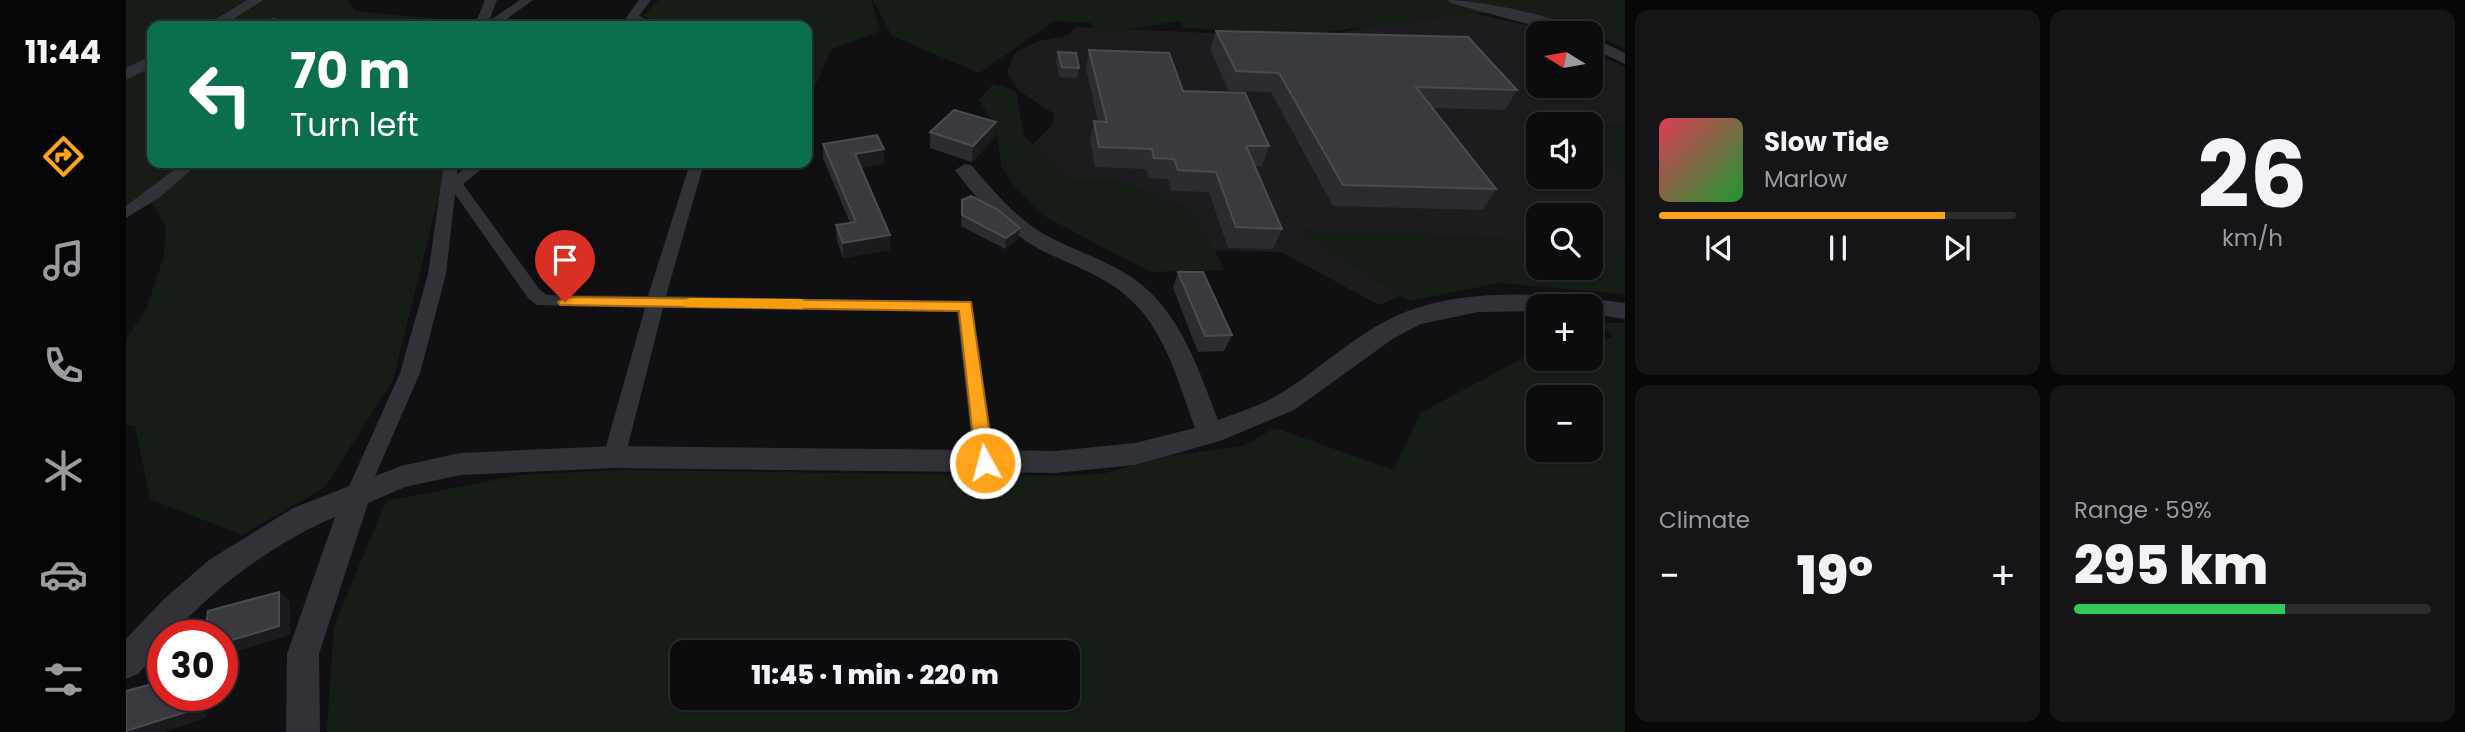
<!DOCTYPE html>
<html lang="en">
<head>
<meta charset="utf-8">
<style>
  body { margin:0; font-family:Poppins,sans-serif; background:#151517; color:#f1f3f6; height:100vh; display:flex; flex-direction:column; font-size:26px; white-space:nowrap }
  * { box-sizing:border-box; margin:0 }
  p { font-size:23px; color:#9a9b9e }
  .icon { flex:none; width:38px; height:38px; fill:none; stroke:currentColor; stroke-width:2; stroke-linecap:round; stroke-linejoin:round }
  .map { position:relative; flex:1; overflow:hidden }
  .details { display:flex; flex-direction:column; gap:10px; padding:10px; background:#070708; width:840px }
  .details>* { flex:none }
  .top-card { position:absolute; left:21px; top:21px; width:665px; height:147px; border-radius:14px; box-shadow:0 2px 5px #0004,0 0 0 2px #2c2c2e; background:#0b6e4f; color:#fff; overflow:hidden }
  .needle { width:46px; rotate:281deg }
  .tools { position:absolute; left:1400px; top:21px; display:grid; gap:14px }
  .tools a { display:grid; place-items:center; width:77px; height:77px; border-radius:14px; background:#0c0c0e; box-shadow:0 2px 5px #0004,0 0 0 2px #2c2c2e; font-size:35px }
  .speed { position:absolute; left:21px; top:620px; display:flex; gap:14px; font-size:35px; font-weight:700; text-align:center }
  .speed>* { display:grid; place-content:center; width:91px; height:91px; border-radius:50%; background:#0c0c0e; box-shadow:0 2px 5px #0004,0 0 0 2px #2c2c2e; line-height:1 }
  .speed .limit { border:10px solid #d22; background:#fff; color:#111 }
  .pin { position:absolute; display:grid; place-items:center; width:60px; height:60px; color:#fff; margin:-72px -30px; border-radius:50% 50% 50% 0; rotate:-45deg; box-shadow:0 0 7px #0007 }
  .pin .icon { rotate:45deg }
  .me { position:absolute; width:77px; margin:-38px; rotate:353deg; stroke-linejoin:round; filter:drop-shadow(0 0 5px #0008) }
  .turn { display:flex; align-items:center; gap:24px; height:147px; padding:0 28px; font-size:32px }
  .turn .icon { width:91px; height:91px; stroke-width:2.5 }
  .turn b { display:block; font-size:49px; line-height:60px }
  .big { font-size:52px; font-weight:800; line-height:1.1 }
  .details .card { flex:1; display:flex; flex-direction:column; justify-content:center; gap:10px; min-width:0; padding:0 24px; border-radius:14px; background:#151517 }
  .details .dial { align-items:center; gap:0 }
  .dial b { font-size:91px; line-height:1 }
  .song { display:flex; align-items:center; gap:21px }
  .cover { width:84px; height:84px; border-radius:10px; background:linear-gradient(135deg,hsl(350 70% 55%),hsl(130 70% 35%)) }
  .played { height:7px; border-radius:4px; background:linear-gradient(90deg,#ffa31b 80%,#2c2c2e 80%) }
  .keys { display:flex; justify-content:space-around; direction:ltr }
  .heat { display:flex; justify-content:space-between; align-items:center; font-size:38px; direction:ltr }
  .charge { height:10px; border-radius:5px; background:linear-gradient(90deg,#34c759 59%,#2c2c2e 0) }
  .details .tiles { flex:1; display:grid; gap:10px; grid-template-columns:repeat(2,1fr) }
  .trip { position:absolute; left:544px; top:640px; width:410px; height:70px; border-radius:14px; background:#0c0c0e; box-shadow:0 2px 5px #0004,0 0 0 2px #2c2c2e; font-weight:800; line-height:70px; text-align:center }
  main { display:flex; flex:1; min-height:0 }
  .tabs { display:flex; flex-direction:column; width:126px; justify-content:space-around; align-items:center; background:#050506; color:#9a9b9e }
  .tabs .icon { width:49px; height:49px }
  .tabs .selected { color:#ffa31b }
  .tabs b { font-size:32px; color:#f1f3f6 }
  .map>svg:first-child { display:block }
</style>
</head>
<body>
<main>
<nav class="tabs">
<b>11:44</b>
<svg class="icon selected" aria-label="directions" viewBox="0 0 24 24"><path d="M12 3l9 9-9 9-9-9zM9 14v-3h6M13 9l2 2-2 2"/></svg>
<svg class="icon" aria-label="music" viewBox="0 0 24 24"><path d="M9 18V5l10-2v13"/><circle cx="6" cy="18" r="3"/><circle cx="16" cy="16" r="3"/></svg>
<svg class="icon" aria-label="phone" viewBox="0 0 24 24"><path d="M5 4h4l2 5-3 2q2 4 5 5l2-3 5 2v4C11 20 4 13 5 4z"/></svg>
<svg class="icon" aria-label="climate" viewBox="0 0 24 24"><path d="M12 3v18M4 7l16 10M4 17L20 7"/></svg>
<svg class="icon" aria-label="car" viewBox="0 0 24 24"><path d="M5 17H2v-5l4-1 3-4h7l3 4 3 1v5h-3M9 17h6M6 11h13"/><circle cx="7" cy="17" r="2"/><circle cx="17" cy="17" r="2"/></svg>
<svg class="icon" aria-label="filters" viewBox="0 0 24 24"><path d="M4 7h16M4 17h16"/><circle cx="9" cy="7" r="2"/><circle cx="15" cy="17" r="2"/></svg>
</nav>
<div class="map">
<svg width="1499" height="732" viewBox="0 0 1499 732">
  <rect width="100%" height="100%" fill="#101012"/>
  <!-- built -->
  <path fill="#1c1c1f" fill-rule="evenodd" d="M1317,7L1406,26L1423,33H1412V86H1465V52L1499,67V291L1357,280L1276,295L1253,305L1155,252L1071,250L908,184L900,151L927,124L928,114L891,89L881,71L890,52L913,41L943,35L949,27L1197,38ZM1412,124H1465V177H1412ZM1412,215H1465V268H1412Z"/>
  <!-- green -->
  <path fill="#161d17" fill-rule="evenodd" d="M0,0H121L77,26H26V55L0,70Z
    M140,0H222L229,11L347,22L349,26H95Z
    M533,0H745L754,31L706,49L689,86H681V26H540L517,16Z
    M747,0H1499V49L1451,26L1389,9L1182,34L1057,28L1054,21L969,34L965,23L929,21L853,73L766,36Z
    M26,66V163H321L267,380L199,487L116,535L24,499L9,426L0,425V339L20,310L38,256L40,227L26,203L0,216V81Z
    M867,84L890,91L898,136L946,180L986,179L1065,208L1099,270L1024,272L920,217L890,188L875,166L873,146L867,123L853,100Z
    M1446,123H1499V184L1465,144V124Z
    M1169,229L1412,239V268H1465V241L1497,242L1499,246V294L1373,283L1283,301Z
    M1475,323H1499V732H201L208,626L260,501L395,475L496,470L940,476L980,473L1043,456L1117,446L1149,428L1268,470L1294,413L1409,352H1412V359H1465V342L1487,337ZM1412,397H1465V450H1412ZM556,653H942V698H556Z"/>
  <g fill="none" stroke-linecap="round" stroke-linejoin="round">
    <!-- minor -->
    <path fill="#313237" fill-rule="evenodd" d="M359,0H371L363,21L394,0H407L371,26H354L350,22Z
      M513,0H525L513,16L535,26C522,26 510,26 500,18Z
      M146,17L156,20L152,26H140Z
      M57,163H73L34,197L0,218V206Z
      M318,163H332L331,174L347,163H363L337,184L414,290L421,295L522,296L564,163H578L540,296L845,302L870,463L867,469L859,472L851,469L848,463L831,312L537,308L499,457L495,463L488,466L481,463L477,457L519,308L411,305L402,298L329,194L320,274L294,373L239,499L231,502L223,499L220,493L274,373L302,274Z"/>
    <!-- tertiary -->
    <path fill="#313237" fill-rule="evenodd" d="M121,0H138L96,26H78Z
      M1322,0C1348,0 1439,16 1456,33H1435L1324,3Z
      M1465,37L1499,53V64L1465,48Z
      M26,55V67L0,80V68Z
      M839,164L846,166C867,190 888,216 916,233C951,253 994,263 1024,292C1059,326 1075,376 1092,420C1112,412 1134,406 1152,395C1195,369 1234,329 1282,311C1346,287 1433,294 1499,303V319L1465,314V306H1412V311L1352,312L1295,324L1268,338L1168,410L1094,441L1009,465L929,473L488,468L334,475L279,487L242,503L193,654L194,732H160L161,654L209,517C151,541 87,588 46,635H37V646L12,674L0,679V639L37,600L83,560L167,508L275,466L334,453L488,446L929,451L1009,443L1069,428C1053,385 1041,336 1008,303C983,277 947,266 915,250C881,232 852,202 829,170Z"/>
  </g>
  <!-- wall -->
  <path fill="#2c2c30" d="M1090,31L1391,90L1379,110L1306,108L1370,189L1357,210L1207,206L1145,92L1103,91L1084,50Z
    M963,50L1057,91L1143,146L1136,166H1129L1156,229L1147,249L1102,248L1083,192L1045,191L1042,179L1023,178L1020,169L969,167L964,141L968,121H972L960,69Z
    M932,52L953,68L951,78L934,77L930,62Z
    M870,122L868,138L846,162L804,148V132Z
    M697,144L758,149V164L735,168L764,235V250L717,258L711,240L710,225L724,223L697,158Z
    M836,200L894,228L892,239L879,249L835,226Z
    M1052,272L1106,335L1098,351L1072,352L1047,288Z"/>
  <!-- shaded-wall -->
  <path fill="#1b1b1e" d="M870,122L868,138L846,162L847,146Z
    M758,149V164L729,169V154Z
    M894,228L892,239L879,249L880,238Z
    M764,235V250L717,258V243Z
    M153,592L164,601V635L96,656V643Z
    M67,695H81L80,718L38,732H0Z"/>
  <!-- building -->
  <path fill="#383a3e" stroke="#484b51" stroke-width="2" d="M1090,31L1342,37L1391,90L1290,87L1370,189L1217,185L1153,73L1110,71Z
    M963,50L1043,53L1057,91L1119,93L1143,146H1120L1156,229L1110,227L1090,172L1052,170L1048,159L1028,158L1026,149L973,147L968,121L981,122Z
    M932,52L950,53L953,68L936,67Z
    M828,110L870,122L847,146L804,132Z
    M751,135L758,149L729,154L764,235L717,243L710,225L730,222L697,144Z
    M845,196L871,209L894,228L880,238L836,215V200Z
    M1052,272H1077L1106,335L1079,336Z
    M153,592V626L96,643V635H79L82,611Z
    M37,681V695H67L66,710L0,731V691Z"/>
  <!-- route -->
  <path fill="#ffa31b" stroke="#a66a12" stroke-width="2" d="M439,297L845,302L868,463L865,468H852L850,463L833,311L434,305L432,302Z"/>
  <!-- slow -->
  <path fill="#f59e0b" d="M564,298L676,299L683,304L676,309L559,307L557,303L559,300Z"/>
</svg>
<div class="tools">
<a><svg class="needle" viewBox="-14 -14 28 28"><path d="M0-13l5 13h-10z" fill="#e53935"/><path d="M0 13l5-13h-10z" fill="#9a9b9e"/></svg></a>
<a><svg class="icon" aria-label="sound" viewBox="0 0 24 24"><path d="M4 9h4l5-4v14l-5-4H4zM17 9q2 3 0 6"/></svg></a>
<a><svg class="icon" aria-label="search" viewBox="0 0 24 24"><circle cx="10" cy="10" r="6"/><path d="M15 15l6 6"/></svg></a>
<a>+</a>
<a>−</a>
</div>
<div class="speed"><div class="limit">30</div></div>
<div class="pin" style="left:439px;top:302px;background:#d93025"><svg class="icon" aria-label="arrive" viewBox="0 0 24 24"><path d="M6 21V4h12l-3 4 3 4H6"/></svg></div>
<svg class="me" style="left:859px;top:463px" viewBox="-20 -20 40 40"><circle r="17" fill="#ffa31b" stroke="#fff" stroke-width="3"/><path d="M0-11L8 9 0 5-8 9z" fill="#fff"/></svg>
<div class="trip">11:45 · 1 min · 220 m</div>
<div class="top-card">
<div class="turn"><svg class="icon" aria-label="left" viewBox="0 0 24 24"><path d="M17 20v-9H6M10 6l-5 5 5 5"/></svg><div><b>70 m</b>Turn left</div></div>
</div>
</div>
<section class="details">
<div class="tiles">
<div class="card">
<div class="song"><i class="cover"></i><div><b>Slow Tide</b><p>Marlow</p></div></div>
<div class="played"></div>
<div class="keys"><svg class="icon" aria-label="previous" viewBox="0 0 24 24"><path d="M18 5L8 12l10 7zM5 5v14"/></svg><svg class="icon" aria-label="pause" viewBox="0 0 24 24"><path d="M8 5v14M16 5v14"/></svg><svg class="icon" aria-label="next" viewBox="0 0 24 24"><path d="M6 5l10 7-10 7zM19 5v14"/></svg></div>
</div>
<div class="card dial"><b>26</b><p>km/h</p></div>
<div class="card"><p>Climate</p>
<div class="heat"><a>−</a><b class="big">19°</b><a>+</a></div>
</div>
<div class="card"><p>Range · 59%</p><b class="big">295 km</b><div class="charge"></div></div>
</div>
</section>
</main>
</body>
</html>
